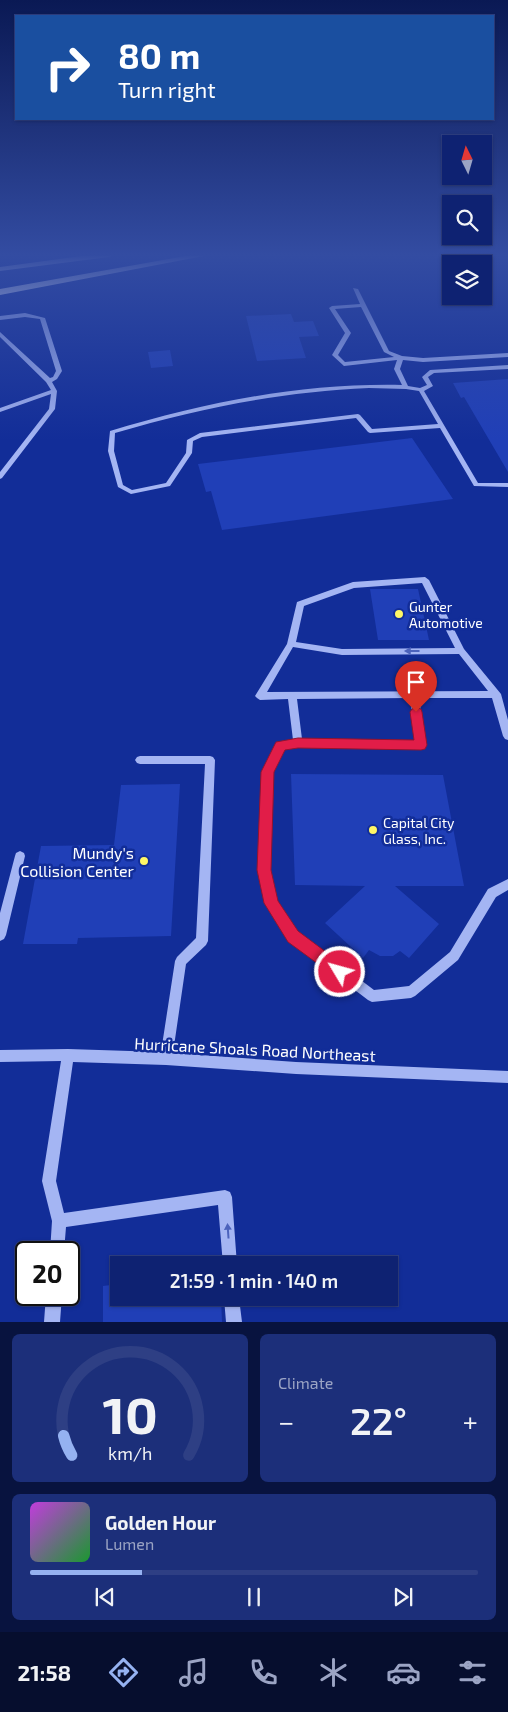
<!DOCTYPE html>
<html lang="en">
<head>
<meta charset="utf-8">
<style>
  body { margin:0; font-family:"Exo 2",sans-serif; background:#1c2f7a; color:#f1f3f6; height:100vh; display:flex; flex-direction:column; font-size:19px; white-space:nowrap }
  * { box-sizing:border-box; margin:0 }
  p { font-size:16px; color:#9ba4c4 }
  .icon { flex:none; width:28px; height:28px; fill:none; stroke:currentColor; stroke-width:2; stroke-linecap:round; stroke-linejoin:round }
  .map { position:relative; height:1322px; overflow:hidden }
  .sheet { display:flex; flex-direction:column; gap:12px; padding:12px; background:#08133f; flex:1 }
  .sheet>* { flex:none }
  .top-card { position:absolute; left:15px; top:15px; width:479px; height:105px; border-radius:0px; box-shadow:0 1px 4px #0004,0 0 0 1px #2e3f84; background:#1a4fa0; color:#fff; overflow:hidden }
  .needle { width:32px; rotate:355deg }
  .controls { position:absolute; left:442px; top:135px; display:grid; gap:10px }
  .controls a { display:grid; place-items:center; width:50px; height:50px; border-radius:0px; background:#0e2272; box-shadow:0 1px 4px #0004,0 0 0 1px #2e3f84; font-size:25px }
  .speed { position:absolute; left:15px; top:1241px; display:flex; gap:10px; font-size:25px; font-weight:700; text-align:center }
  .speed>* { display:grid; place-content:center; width:65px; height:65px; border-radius:50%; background:#0e2272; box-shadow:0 1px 4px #0004,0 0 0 1px #2e3f84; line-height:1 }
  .speed .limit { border:2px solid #111; border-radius:8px; background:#fff; color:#111 }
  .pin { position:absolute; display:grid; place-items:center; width:42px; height:42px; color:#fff; margin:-51px -21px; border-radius:50% 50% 50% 0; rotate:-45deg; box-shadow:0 0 5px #0007 }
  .pin .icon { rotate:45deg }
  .me { position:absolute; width:55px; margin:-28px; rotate:307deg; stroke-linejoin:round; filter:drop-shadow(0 0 4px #0008) }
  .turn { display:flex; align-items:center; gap:18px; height:105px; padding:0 20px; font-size:22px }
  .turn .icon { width:65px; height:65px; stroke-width:2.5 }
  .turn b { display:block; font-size:35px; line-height:42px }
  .big { font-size:38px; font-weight:600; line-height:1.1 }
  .sheet .widget { flex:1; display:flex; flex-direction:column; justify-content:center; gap:8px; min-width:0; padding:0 18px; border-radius:8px; background:#1c2f7a }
  .sheet .dial { align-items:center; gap:0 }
  .dial svg { height:130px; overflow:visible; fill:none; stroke:#2e3f84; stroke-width:7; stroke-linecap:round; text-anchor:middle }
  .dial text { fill:#f1f3f6; stroke:none }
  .song { display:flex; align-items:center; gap:15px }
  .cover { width:60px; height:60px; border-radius:8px; background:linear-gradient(135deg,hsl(290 70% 55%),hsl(130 70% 35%)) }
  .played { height:5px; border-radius:2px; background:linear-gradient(90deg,#95b2f1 25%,#2e3f84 25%) }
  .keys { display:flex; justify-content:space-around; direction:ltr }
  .heat { display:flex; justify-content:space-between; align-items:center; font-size:28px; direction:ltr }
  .sheet .tiles { flex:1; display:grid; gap:12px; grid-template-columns:1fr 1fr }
  .widget:last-child { grid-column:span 2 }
  .trip { position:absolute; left:110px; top:1256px; width:288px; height:50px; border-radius:0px; background:#0e2272; box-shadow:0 1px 4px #0004,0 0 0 1px #2e3f84; font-weight:600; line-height:50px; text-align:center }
  .dock { display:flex; height:80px; justify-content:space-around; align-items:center; background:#060e2e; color:#9ba4c4 }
  .dock .icon { width:35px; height:35px }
  .dock .active { color:#95b2f1 }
  .dock b { font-size:22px; color:#f1f3f6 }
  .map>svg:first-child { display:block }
</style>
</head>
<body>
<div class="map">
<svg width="508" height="1322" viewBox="0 0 508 1322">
  <rect width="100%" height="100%" fill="#122d98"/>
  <!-- building -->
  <path fill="#203fb7" d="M291,314L294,322L313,321L319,336L299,337L306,358L257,361L246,316Z
    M170,350L173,366L151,368L148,352Z
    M508,379V472L464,397L461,398L453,383Z
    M412,438L453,499L222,530L211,491L206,492L198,464Z
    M370,589H418L429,640H378Z
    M291,774L443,775L464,886H395L439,924L409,958L400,951L393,956H380L369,950L363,958L325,923L365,886L295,885Z
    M180,784L171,936L78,938L77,944H23L41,846L114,845L121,785Z
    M119,1284V1298H221L222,1322H103V1286Z"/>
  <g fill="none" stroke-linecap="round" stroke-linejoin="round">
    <!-- minor -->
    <path fill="#a4b5f3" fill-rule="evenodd" d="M353,288L358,289L389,351L402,356L423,358L508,353V357L423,362L403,360L400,369L408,386L420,388L427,385L422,377L430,370L508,365V369L434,373L428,377L433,386L424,391L478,483H508V487L474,486L440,428L370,433L368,432L356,418L202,437L193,441L192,453L170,486L131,494L118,487L108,451L110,431C207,402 300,383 402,385L394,369L397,360L344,366L332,355L345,333L329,308L332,306L360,304ZM361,307L384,352L394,357L345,362L338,355L351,333L335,309ZM369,388L406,389L419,391L438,424L372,429L360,415L358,414L200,433L187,440L186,453L166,483L132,490L123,485L114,451L115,433C200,408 280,392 369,388Z
      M25,313L45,318L62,371L57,379L52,382L57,391L55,409L2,478L0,479V472L49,409L51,394L0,412V408L51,390L46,382L0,337V332L50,378L53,377L56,371L40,319L25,317L0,320V316Z
      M425,577L429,580L464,649L501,694L508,720V740L505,739L503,736L492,698H419L426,745L424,748L421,749L298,747L284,749L272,772L269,870L276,901L297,932L374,990L409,986L450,952L488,889L508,879V890L496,897L458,960L415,996L411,998L372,1002L368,1000L289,940L265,903L259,870L262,772L278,743L293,740L288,699L260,700L257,698L255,696L287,644L297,602L353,582ZM422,583L455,648L342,649L296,642L304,606L354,588ZM293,647L342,655L459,654L488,691L267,692ZM410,698L416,741L302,739L297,699Z
      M140,756H210L213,757L215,760L208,941L206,945L186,964L173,1053L296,1062L508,1071V1083L296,1074L166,1065L73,1062L56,1181L64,1213L225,1190L230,1192L232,1197L237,1265H223L218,1205L66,1227L64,1252H50L52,1221L42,1181L61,1061L0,1062V1050L68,1049L161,1052L175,961L177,957L196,938L205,764H140L137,763L135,760L137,757Z
      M20,851L24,853L25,856L6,935L4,939L0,941V913L15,856L16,853Z
      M46,1295H62L60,1322H44Z
      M224,1298H239L242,1322H226Z"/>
    <!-- highway -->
    <path fill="#fff" fill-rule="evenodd" d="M89,255H113L109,257L0,271V267Z
      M191,255H209L0,295V289Z"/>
  </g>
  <!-- one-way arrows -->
  <defs><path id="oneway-solid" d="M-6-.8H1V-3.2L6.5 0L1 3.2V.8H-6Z" transform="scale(1.25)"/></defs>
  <g fill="#4c63bc">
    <use href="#oneway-solid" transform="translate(412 651) rotate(180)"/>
    <use href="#oneway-solid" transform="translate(228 1231) rotate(-94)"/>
  </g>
  <!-- sky -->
  <linearGradient id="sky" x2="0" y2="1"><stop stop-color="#0a1954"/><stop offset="0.58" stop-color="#334ca2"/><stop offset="1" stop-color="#334ca2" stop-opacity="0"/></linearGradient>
  <rect width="508" height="440" fill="url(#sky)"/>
  <!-- route -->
  <path fill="#e11d48" stroke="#92132f" d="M416,707L421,709L422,712L427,745L425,749L421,750L298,748L285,750L274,772L271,870L278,901L298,931L346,967L348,972L346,977L340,980L288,942L264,903L257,870L261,772L276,742L298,738L414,740L410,712L412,709Z"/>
  <!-- markers -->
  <g fill="#fff766" stroke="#122d98" stroke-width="2">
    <circle cx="399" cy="614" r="5"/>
    <circle cx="373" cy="830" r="5"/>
    <circle cx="144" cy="861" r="5"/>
  </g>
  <g text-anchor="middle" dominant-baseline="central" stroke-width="5" stroke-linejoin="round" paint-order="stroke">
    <!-- poi labels -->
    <g font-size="14" fill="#fff" stroke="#122d98" text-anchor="start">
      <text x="409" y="606">Gunter<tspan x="409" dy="16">Automotive</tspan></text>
      <text x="383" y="822">Capital City<tspan x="383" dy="16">Glass, Inc.</tspan></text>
    </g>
    <!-- near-poi labels -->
    <g font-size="16" fill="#fff" stroke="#122d98" text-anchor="end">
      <text x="134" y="852">Mundy's<tspan x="134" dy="18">Collision Center</tspan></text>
    </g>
    <!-- near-street labels -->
    <g font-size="16" fill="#fff" stroke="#122d98">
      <text transform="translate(255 1049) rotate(3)">Hurricane Shoals Road Northeast</text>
    </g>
  </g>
</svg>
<div class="controls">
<a><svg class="needle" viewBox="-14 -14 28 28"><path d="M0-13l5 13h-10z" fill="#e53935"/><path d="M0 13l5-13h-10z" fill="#9ba4c4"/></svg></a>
<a><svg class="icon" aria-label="search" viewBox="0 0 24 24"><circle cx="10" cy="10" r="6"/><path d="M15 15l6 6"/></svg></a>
<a><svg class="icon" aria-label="layers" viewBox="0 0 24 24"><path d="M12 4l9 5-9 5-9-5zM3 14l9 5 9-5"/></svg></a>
</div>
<div class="speed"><div class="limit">20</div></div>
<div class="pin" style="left:416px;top:712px;background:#d93025"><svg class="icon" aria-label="arrive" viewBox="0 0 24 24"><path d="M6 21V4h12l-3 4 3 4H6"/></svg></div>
<svg class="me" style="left:340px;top:972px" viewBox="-20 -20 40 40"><circle r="17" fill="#e11d48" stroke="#fff" stroke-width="3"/><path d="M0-11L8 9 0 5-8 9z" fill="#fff"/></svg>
<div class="trip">21:59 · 1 min · 140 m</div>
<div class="top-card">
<div class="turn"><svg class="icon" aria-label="right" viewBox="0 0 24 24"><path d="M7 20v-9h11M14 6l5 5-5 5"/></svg><div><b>80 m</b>Turn right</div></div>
</div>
</div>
<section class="sheet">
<div class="tiles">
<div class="widget dial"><svg viewBox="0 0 100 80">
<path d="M14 69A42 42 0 1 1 86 69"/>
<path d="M14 69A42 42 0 0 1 9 57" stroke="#95b2f1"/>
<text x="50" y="56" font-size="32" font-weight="700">10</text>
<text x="50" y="72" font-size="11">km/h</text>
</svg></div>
<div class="widget"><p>Climate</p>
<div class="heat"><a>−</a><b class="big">22°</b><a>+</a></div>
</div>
<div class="widget">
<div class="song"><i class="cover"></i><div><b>Golden Hour</b><p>Lumen</p></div></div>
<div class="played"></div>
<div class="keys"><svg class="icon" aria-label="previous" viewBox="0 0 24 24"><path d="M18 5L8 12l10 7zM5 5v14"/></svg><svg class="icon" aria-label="pause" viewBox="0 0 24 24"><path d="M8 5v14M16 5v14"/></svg><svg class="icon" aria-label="next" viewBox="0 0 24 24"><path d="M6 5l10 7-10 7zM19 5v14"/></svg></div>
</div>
</div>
</section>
<nav class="dock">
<b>21:58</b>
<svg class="icon active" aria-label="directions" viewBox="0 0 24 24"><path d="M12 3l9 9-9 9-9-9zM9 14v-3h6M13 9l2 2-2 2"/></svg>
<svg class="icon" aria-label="music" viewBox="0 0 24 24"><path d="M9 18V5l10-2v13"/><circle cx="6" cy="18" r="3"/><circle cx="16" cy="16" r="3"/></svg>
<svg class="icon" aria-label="phone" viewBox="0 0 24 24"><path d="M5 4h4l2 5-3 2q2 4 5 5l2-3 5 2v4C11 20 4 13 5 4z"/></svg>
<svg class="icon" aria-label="climate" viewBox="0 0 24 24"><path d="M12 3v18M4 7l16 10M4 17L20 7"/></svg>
<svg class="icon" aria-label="car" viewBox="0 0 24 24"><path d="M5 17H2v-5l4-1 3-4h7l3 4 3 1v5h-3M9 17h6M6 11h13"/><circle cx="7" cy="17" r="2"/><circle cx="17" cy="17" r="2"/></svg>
<svg class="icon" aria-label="filters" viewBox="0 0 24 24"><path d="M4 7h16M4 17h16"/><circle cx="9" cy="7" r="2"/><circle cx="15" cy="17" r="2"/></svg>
</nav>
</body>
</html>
